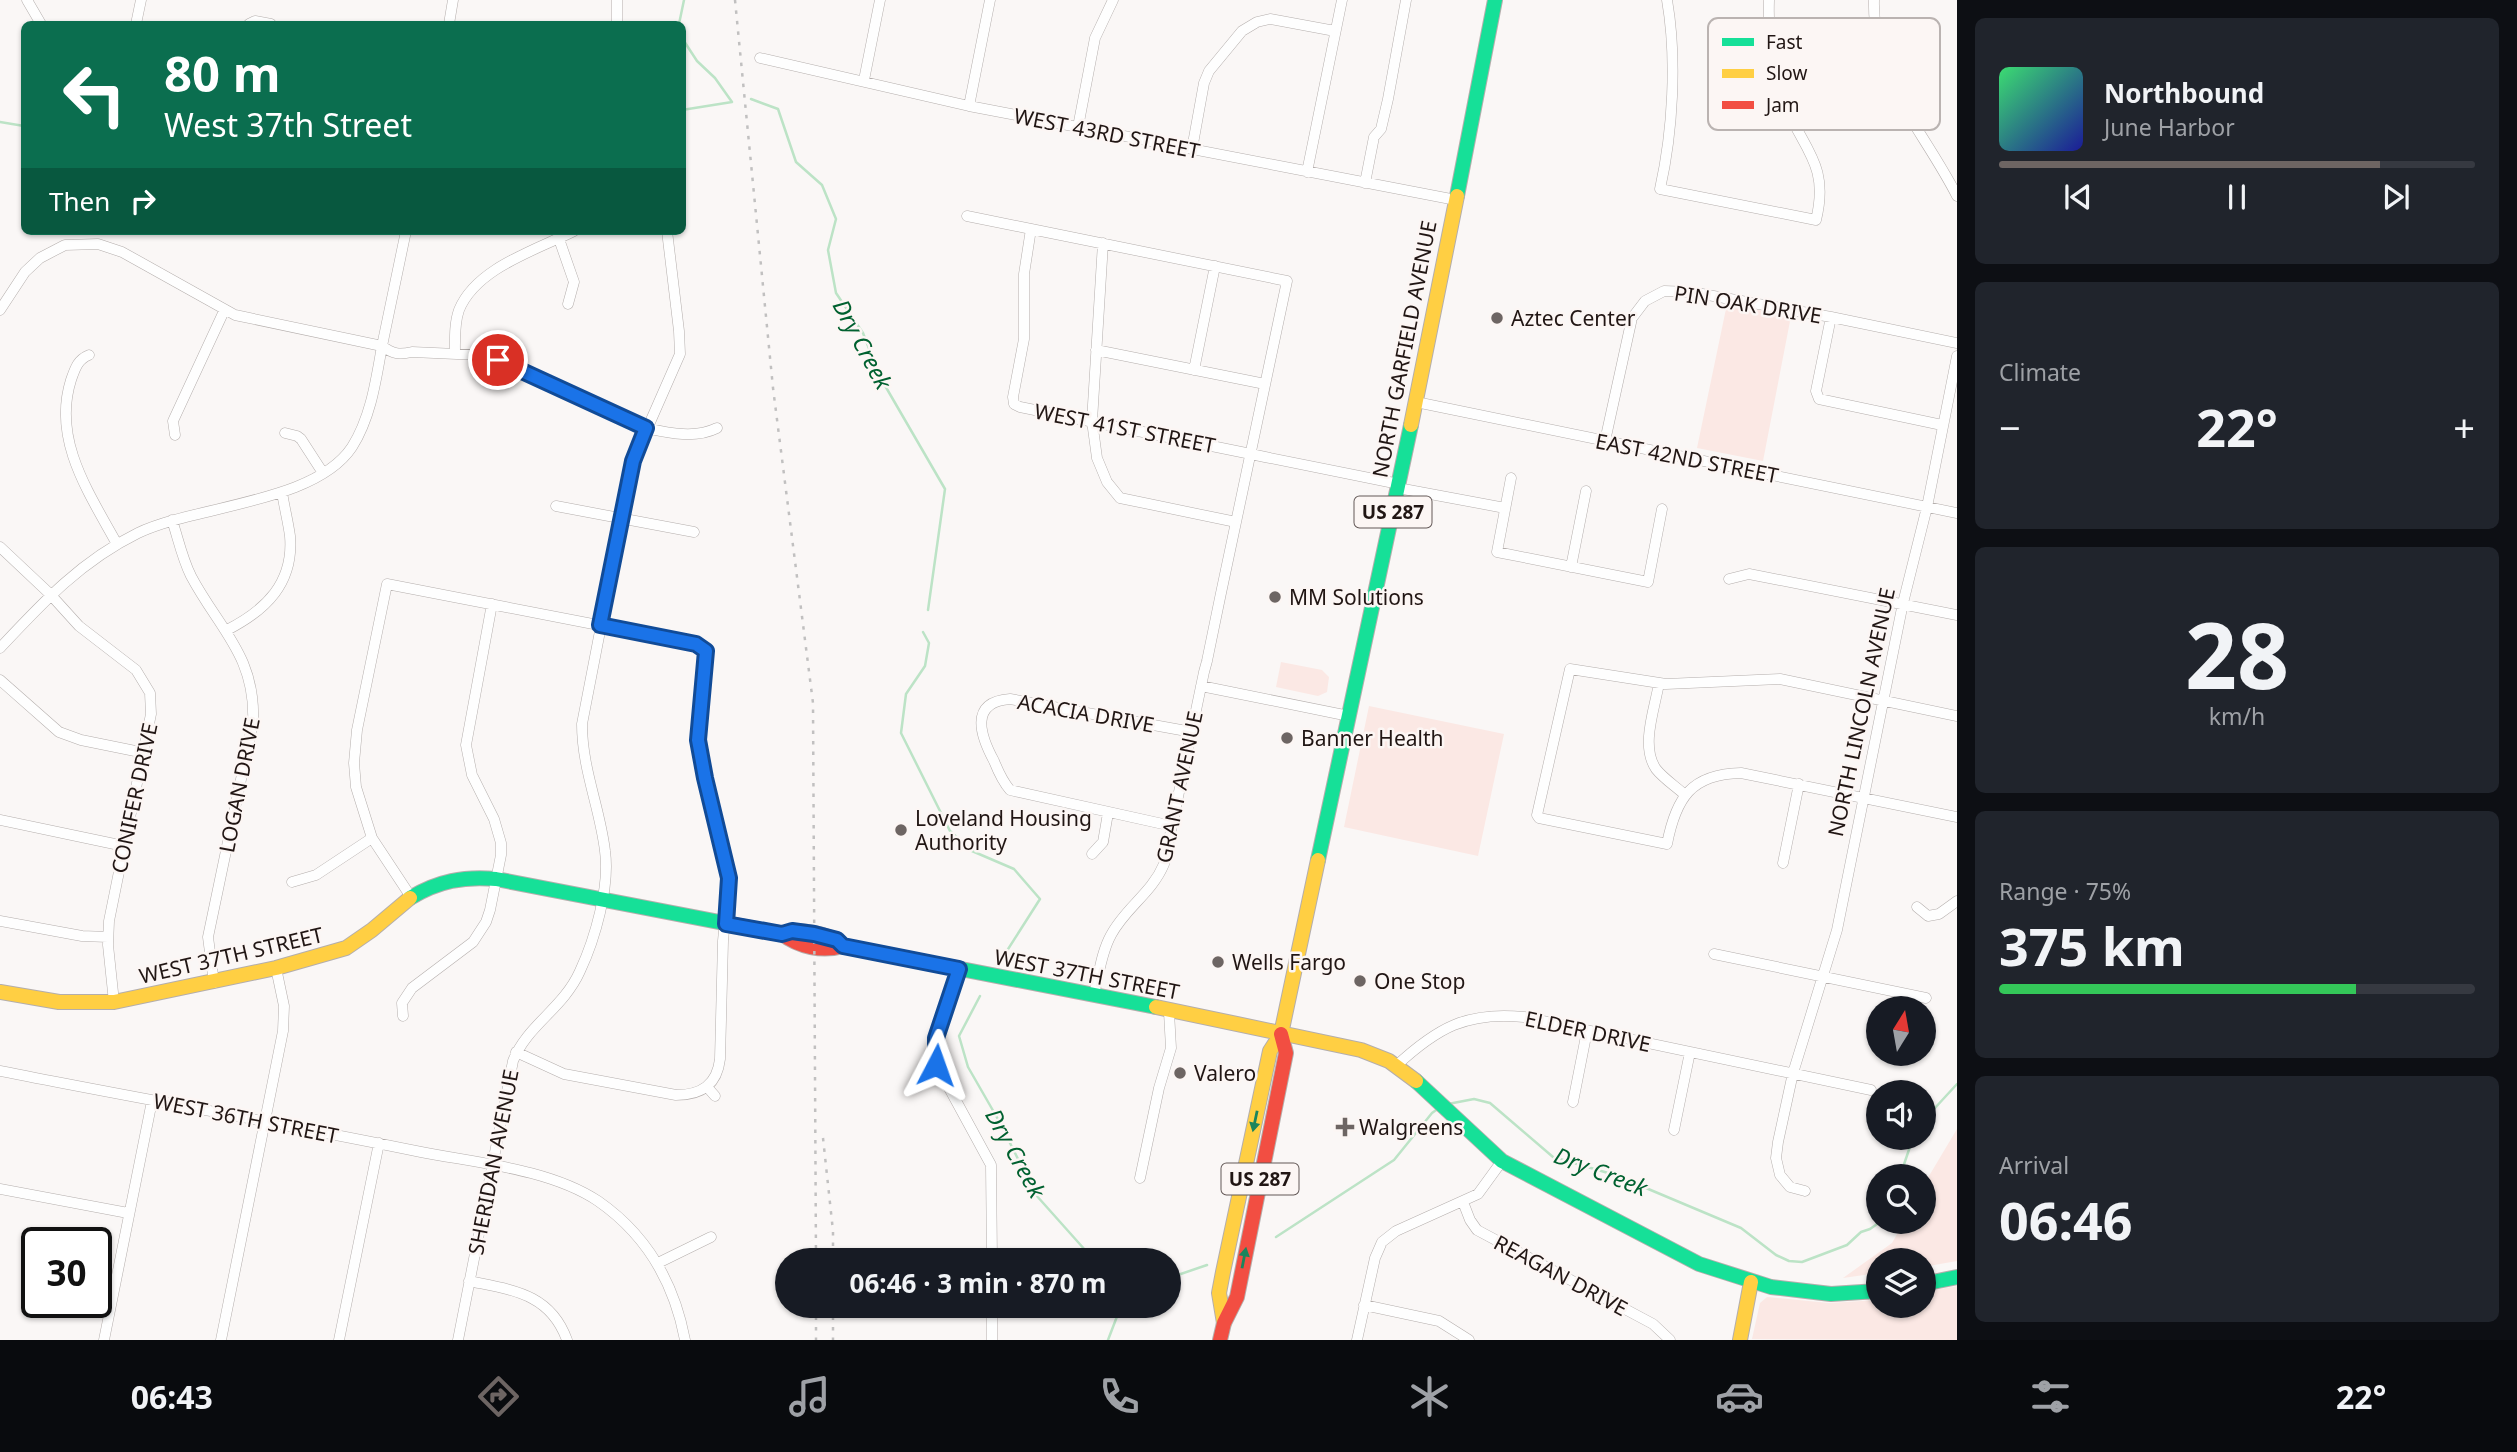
<!DOCTYPE html>
<html lang="en">
<head>
<meta charset="utf-8">
<style>
  body { margin:0; font-family:"Noto Sans",sans-serif; background:#20242c; color:#f1f3f6; height:100vh; display:flex; flex-direction:column; font-size:26px; white-space:nowrap }
  * { box-sizing:border-box; margin:0 }
  p { font-size:23px; color:#9ea1a6 }
  .icon { flex:none; width:38px; height:38px; fill:none; stroke:currentColor; stroke-width:2; stroke-linecap:round; stroke-linejoin:round }
  .map { position:relative; flex:1; overflow:hidden }
  .side { display:flex; flex-direction:column; gap:18px; padding:18px; background:#0d0f14; width:560px }
  .side>* { flex:none }
  .banner { position:absolute; left:21px; top:21px; width:665px; height:214px; border-radius:10px; box-shadow:0 2px 5px #0004; background:#0b6e4f; color:#fff; overflow:hidden }
  .needle { width:46px; rotate:11deg }
  .buttons { position:absolute; left:1866px; top:996px; display:grid; gap:14px }
  .buttons a { display:grid; place-items:center; width:70px; height:70px; border-radius:50%; background:#171b24; box-shadow:0 2px 5px #0004; font-size:35px }
  .speed { position:absolute; left:21px; top:1227px; display:flex; gap:14px; font-size:35px; font-weight:700; text-align:center }
  .speed>* { display:grid; place-content:center; width:91px; height:91px; border-radius:50%; background:#171b24; box-shadow:0 2px 5px #0004; line-height:1 }
  .speed .limit { border:4px solid #111; border-radius:10px; background:#fff; color:#111 }
  .pin { position:absolute; display:grid; place-items:center; width:60px; height:60px; color:#fff; margin:-30px; border:4px solid #fff; border-radius:50%; box-shadow:0 2px 7px #0007 }
  .me { position:absolute; width:77px; margin:-38px; rotate:4deg; stroke-linejoin:round; filter:drop-shadow(0 0 5px #0008) }
  .turn { display:flex; align-items:center; gap:24px; height:147px; padding:0 28px; font-size:32px }
  .turn .icon { width:91px; height:91px; stroke-width:2.5 }
  .turn b { display:block; font-size:49px; line-height:60px }
  .then { display:flex; align-items:center; height:66px; padding:0 28px; background:#0003; gap:14px; font-size:26px }
  .big { font-size:52px; font-weight:700; line-height:1.1 }
  .side .tile { flex:1; display:flex; flex-direction:column; justify-content:center; gap:10px; min-width:0; padding:0 24px; border-radius:10px; background:#20242c }
  .side .dial { align-items:center; gap:0 }
  .dial b { font-size:91px; line-height:1 }
  .song { display:flex; align-items:center; gap:21px }
  .cover { width:84px; height:84px; border-radius:10px; background:linear-gradient(135deg,hsl(140 70% 55%),hsl(240 70% 35%)) }
  .played { height:7px; border-radius:4px; background:linear-gradient(90deg,#6d6563 80%,#363941 80%) }
  .keys { display:flex; justify-content:space-around; direction:ltr }
  .heat { display:flex; justify-content:space-between; align-items:center; font-size:38px; direction:ltr }
  .charge { height:10px; border-radius:5px; background:linear-gradient(90deg,#34c759 75%,#363941 0) }
  .trip { position:absolute; left:775px; top:1248px; width:406px; height:70px; border-radius:35px; background:#171b24; box-shadow:0 2px 5px #0004; font-weight:700; line-height:70px; text-align:center }
  .dock { display:flex; height:112px; justify-content:space-around; align-items:center; background:#090b0e; color:#9ea1a6 }
  .dock .icon { width:49px; height:49px }
  .dock .active { color:#6d6563 }
  .dock b { font-size:32px; color:#f1f3f6 }
  main { display:flex; flex:1; min-height:0 }
  .map>svg:first-child { display:block }
</style>
</head>
<body>
<main>
<div class="map">
<svg width="1957" height="1340" viewBox="0 0 1957 1340">
  <rect width="100%" height="100%" fill="#faf7f6"/>
  <!-- green -->
  <path fill="#fbe8e4" d="M1727,304L1791,316L1763,461L1697,448Z
    M1281,662L1322,670L1329,677L1327,692L1318,696L1276,687Z
    M1369,706L1504,734L1478,856L1344,827Z
    M1957,1129V1261L1923,1267V1260H1878V1273L1843,1278L1892,1243L1904,1222H1923V1186Z
    M1957,1286V1340L1752,1339L1760,1303L1767,1297L1829,1303L1878,1300V1306H1923V1292Z"/>
  <g fill="none" stroke-linecap="round" stroke-linejoin="round">
    <!-- stream -->
    <path stroke="#bce3c6" stroke-width="2.5" d="M679,24L684,0
      M682,38L697,61L715,78L732,102L682,110
      M751,99L778,109L796,162L822,185L836,219L828,250L836,293L863,333L880,377L945,489L928,610
      M0,122L24,126
      M923,632L929,643L925,666L906,694L901,733L950,831L972,851L1014,869L1040,899L1003,957
      M980,996L959,1036L968,1067L999,1121L1036,1195L1094,1260
      M1448,1104L1474,1099L1490,1103L1553,1157L1615,1175L1741,1228L1776,1255L1789,1261L1802,1262L1847,1245L1861,1232L1870,1229L1880,1222
      M1923,1121L1957,1084
      M1900,1176L1913,1138
      M1276,1237L1394,1160L1432,1113L1439,1108
      M1169,1278L1207,1265
      M1108,1340L1121,1306"/>
    <!-- street casing -->
    <g stroke="#b4aeac" stroke-width="11">
      <path id="street" d="M27,0L41,24
        M617,0V24
        M1667,0C1677,58 1673,131 1660,189L1816,220C1830,163 1802,149 1783,100C1771,68 1768,34 1769,0
        M1874,0C1872,81 1923,129 1957,196
        M136,24L141,0
        M249,24L255,21L271,24
        M449,24L453,0
        M760,58L969,106L1456,200
        M864,80L880,0
        M969,106L990,0
        M1078,127L1095,38L1113,0
        M1192,149L1204,83L1209,71L1242,31L1257,22L1270,19L1335,31
        M1307,172L1342,0
        M1365,183L1374,137L1381,129L1388,99L1406,0
        M967,216L1031,229
        M559,239L574,282L568,304
        M1103,243L1092,421L1097,458L1107,482L1120,498L1236,522
        M0,310L25,272L40,258L65,245L98,244L122,252L235,315L382,346C393,354 399,355 412,352L479,355L498,360L646,428C669,433 695,439 717,428
        M1831,317L1816,391L1819,399L1942,425
        M1096,350L1265,384
        M455,354C455,340 454,324 459,310C476,268 536,250 574,231
        M89,355C77,360 75,369 71,380C52,440 89,493 117,544
        M1194,370L1215,266
        M1416,402L1957,513
        M285,433L297,436L301,439L323,473
        M175,435L173,421L224,311
        M1605,441L1632,318L1645,301L1664,291L1691,292L1831,317L1957,343
        M1511,478L1497,552L1648,582L1662,509
        M1398,488L1505,508
        M556,506L694,532
        M172,520C178,538 182,558 191,576C219,629 256,656 253,722L208,937L214,983
        M0,547L50,594L79,626L136,670L150,693L151,714L109,921L108,945L114,1002
        M1571,567L1586,491
        M1729,579L1749,574L1957,615
        M227,630C266,610 294,583 290,536C288,521 284,506 282,492
        M0,648C43,602 81,561 138,533C197,505 315,503 352,447C371,417 376,380 382,346C390,307 398,269 406,231
        M0,680L59,732L81,740L145,753
        M1659,683C1655,708 1640,746 1656,769C1663,778 1675,786 1684,794
        M1201,686L1349,716
        M1957,716L1780,679L1666,684L1570,669L1537,815L1539,818L1667,844C1676,798 1691,774 1741,773L1957,817
        M0,820L124,846
        M1172,826L1010,790C1003,782 998,771 994,761C981,737 968,702 1010,699L1192,732
        M1092,854L1103,842L1108,813
        M1783,863L1799,784
        M292,882L316,875L372,838
        M411,897L372,838L356,787L354,763L357,730L387,584L696,644L704,649L707,656L698,740L705,778L729,878L723,941L720,1059C717,1085 701,1095 676,1095L564,1074L516,1052
        M1917,907L1928,916L1939,914L1957,901
        M0,921L82,936L108,937
        M1714,954L1926,998
        M959,969C948,1000 932,1032 936,1064L991,1165L992,1260
        M1094,994C1099,975 1101,953 1111,935C1125,908 1152,893 1164,864L1204,672L1207,661C1233,534 1260,407 1287,281L1031,229L1024,274V339L1013,397L1014,404L1020,407L1246,453L1265,457L1399,484
        M403,1016L402,1003L412,988L473,942L486,922L490,910L501,855V843L494,819L472,775L466,745L492,604
        M1396,1066C1437,1028 1467,1011 1524,1017L1871,1090
        M0,1071C140,1099 281,1123 421,1152C477,1163 550,1169 598,1201C647,1235 674,1282 685,1340
        M708,1088L715,1096
        M1573,1102L1587,1031
        M1674,1130L1690,1052
        M1140,1178L1159,1088L1171,1048L1169,1012
        M0,1189L128,1213
        M1805,1191L1790,1187L1780,1175L1776,1158L1778,1142L1793,1073L1837,930L1903,603L1927,507L1957,356
        M1463,1202L1470,1220L1477,1230L1653,1324L1670,1340
        M658,1263L711,1237
        M469,1281C512,1290 550,1293 567,1340
        M1364,1305L1439,1321L1469,1340
        M104,1340L152,1101
        M221,1340L283,1031L284,1006L276,968
        M339,1340L379,1143
        M458,1340L513,1061C527,1025 563,1009 580,971C595,939 610,887 605,851C600,808 582,769 582,724L633,461L680,354L679,331L667,231
        M992,1340V1306
        M1357,1340L1375,1258L1382,1242L1396,1231L1478,1194L1502,1161"/>
    </g>
    <!-- fast casing -->
    <g stroke="#b4aeac" stroke-width="16">
      <path id="fast" d="M1457,196L1495,0
        M1318,860L1411,425
        M410,898C438,881 464,876 496,879L782,934C799,928 830,933 843,946L1156,1007
        M1416,1081L1502,1161L1699,1264L1771,1287L1831,1294L1878,1291
        M1923,1284L1957,1277"/>
    </g>
    <!-- slow casing -->
    <g stroke="#b4aeac" stroke-width="16">
      <path id="slow" d="M1411,425L1457,196
        M0,992L59,1002H114L276,968L346,948L372,930L410,898
        M1156,1007L1361,1050L1389,1061L1416,1081
        M1224,1323L1219,1293L1223,1272L1270,1051L1281,1034L1318,860
        M1740,1340L1751,1282"/>
    </g>
    <!-- jam casing -->
    <g stroke="#b4aeac" stroke-width="16">
      <path id="jam" d="M782,934C799,947 822,952 843,946
        M1220,1340L1224,1323L1237,1297L1286,1053L1281,1034"/>
    </g>
    <!-- street -->
    <use href="#street" stroke="#fefefe" stroke-width="10"/>
    <!-- fast -->
    <use href="#fast" stroke="#16e098" stroke-width="14"/>
    <!-- slow -->
    <use href="#slow" stroke="#ffcf43" stroke-width="14"/>
    <!-- jam -->
    <use href="#jam" stroke="#f24e42" stroke-width="14"/>
    <!-- rail -->
    <path stroke="#c1c0c0" stroke-width="2.5" stroke-dasharray="3.5 7" stroke-linecap="butt" d="M735,0L773,388L813,703L816,1260
      M823,1138L833,1231V1260
      M816,1306V1340
      M833,1306V1340"/>
  </g>
  <!-- one-way arrows -->
  <defs><path id="oneway-solid" d="M-6-.8H1V-3.2L6.5 0L1 3.2V.8H-6Z" transform="scale(1.75)"/></defs>
  <g fill="#1b855d">
    <use href="#oneway-solid" transform="translate(1255 1121) rotate(102)"/>
    <use href="#oneway-solid" transform="translate(1244 1258) rotate(-79)"/>
  </g>
  <g fill="none" stroke-linecap="round" stroke-linejoin="round">
    <!-- route casing -->
    <g stroke="#114b97" stroke-width="18">
      <path id="route" d="M498,360L646,428L633,461L600,625L696,644L706,651L698,740L705,778L729,878L726,924L782,934L792,931L814,934L837,940L843,946L959,969L936,1038V1065"/>
    </g>
    <!-- route -->
    <use href="#route" stroke="#1a73e8" stroke-width="12"/>
  </g>
  <!-- markers -->
  <g fill="#6d6563" stroke="#fcf6f4" stroke-width="2.5">
    <circle cx="1497" cy="318" r="7"/>
    <circle cx="1275" cy="597" r="7"/>
    <circle cx="1287" cy="738" r="7"/>
    <circle cx="901" cy="830" r="7"/>
    <circle cx="1218" cy="962" r="7"/>
    <circle cx="1360" cy="981" r="7"/>
    <circle cx="1180" cy="1073" r="7"/>
    <path d="M1341.5 1116.5h7v7h7v7h-7v7h-7v-7h-7v-7h7z"/>
  </g>
  <g text-anchor="middle" dominant-baseline="central" stroke-width="5" stroke-linejoin="round" paint-order="stroke">
    <!-- shield labels -->
    <g fill="#fcf6f4" stroke="#635957" stroke-width="2">
      <rect x="1354.5" y="496.5" width="77" height="31" rx="5"/>
      <rect x="1221.5" y="1163.5" width="77" height="31" rx="5"/>
    </g>
    <g font-size="19" font-weight="bold" fill="#211614">
      <text x="1393" y="512">US 287</text>
      <text x="1260" y="1179">US 287</text>
    </g>
    <!-- street labels -->
    <g font-size="21" fill="#211614" stroke="#fcf6f4">
      <text transform="translate(1107 133) rotate(11)">WEST 43RD STREET</text>
      <text transform="translate(1748 304) rotate(9)">PIN OAK DRIVE</text>
      <text transform="translate(1404 349) rotate(-79)">NORTH GARFIELD AVENUE</text>
      <text transform="translate(1125 428) rotate(11)">WEST 41ST STREET</text>
      <text transform="translate(1687 458) rotate(11)">EAST 42ND STREET</text>
      <text transform="translate(1861 712) rotate(-78)">NORTH LINCOLN AVENUE</text>
      <text transform="translate(1086 713) rotate(10)">ACACIA DRIVE</text>
      <text transform="translate(239 785) rotate(-79)">LOGAN DRIVE</text>
      <text transform="translate(1179 787) rotate(-78)">GRANT AVENUE</text>
      <text transform="translate(134 798) rotate(-78)">CONIFER DRIVE</text>
      <text transform="translate(231 955) rotate(-13)">WEST 37TH STREET</text>
      <text transform="translate(1087 974) rotate(11)">WEST 37TH STREET</text>
      <text transform="translate(1588 1031) rotate(12)">ELDER DRIVE</text>
      <text transform="translate(246 1118) rotate(11)">WEST 36TH STREET</text>
      <text transform="translate(493 1162) rotate(-79)">SHERIDAN AVENUE</text>
      <text transform="translate(1561 1275) rotate(28)">REAGAN DRIVE</text>
    </g>
    <!-- poi labels -->
    <g font-size="21" fill="#211614" stroke="#fcf6f4" text-anchor="start">
      <text x="1511" y="318">Aztec Center</text>
      <text x="1289" y="597">MM Solutions</text>
      <text x="1301" y="738">Banner Health</text>
      <text x="915" y="818">Loveland Housing<tspan x="915" dy="24">Authority</tspan></text>
      <text x="1232" y="962">Wells Fargo</text>
      <text x="1374" y="981">One Stop</text>
      <text x="1194" y="1073">Valero</text>
      <text x="1359" y="1127">Walgreens</text>
    </g>
    <!-- water labels -->
    <g font-size="23" font-style="italic" fill="#006130" stroke="#fcf6f4">
      <text transform="translate(863 344) rotate(62)">Dry Creek</text>
      <text transform="translate(1016 1153) rotate(61)">Dry Creek</text>
      <text transform="translate(1601 1171) rotate(21)">Dry Creek</text>
    </g>
  </g>
  <!-- legend -->
  <rect x="1708" y="18" width="232" height="112" rx="10" fill="#fcf6f4" stroke="#bab3b1" stroke-width="2"/>
  <rect x="1722" y="38" width="32" height="8" fill="#16e098"/>
  <rect x="1722" y="69" width="32" height="9" fill="#ffcf43"/>
  <rect x="1722" y="101" width="32" height="8" fill="#f24e42"/>
  <g font-size="19" fill="#211614">
    <text x="1766" y="49">Fast</text>
    <text x="1766" y="80">Slow</text>
    <text x="1766" y="112">Jam</text>
  </g>
</svg>
<div class="buttons">
<a><svg class="needle" viewBox="-14 -14 28 28"><path d="M0-13l5 13h-10z" fill="#e53935"/><path d="M0 13l5-13h-10z" fill="#9ea1a6"/></svg></a>
<a><svg class="icon" aria-label="sound" viewBox="0 0 24 24"><path d="M4 9h4l5-4v14l-5-4H4zM17 9q2 3 0 6"/></svg></a>
<a><svg class="icon" aria-label="search" viewBox="0 0 24 24"><circle cx="10" cy="10" r="6"/><path d="M15 15l6 6"/></svg></a>
<a><svg class="icon" aria-label="layers" viewBox="0 0 24 24"><path d="M12 4l9 5-9 5-9-5zM3 14l9 5 9-5"/></svg></a>
</div>
<div class="speed"><div class="limit">30</div></div>
<div class="pin" style="left:498px;top:360px;background:#d93025"><svg class="icon" aria-label="arrive" viewBox="0 0 24 24"><path d="M6 21V4h12l-3 4 3 4H6"/></svg></div>
<svg class="me" style="left:936px;top:1065px" viewBox="-20 -20 40 40"><path d="M0-17L14 15 0 8-14 15z" fill="#1a73e8" stroke="#fff" stroke-width="4"/></svg>
<div class="trip">06:46 · 3 min · 870 m</div>
<div class="banner">
<div class="turn"><svg class="icon" aria-label="left" viewBox="0 0 24 24"><path d="M17 20v-9H6M10 6l-5 5 5 5"/></svg><div><b>80 m</b>West 37th Street</div></div>
<div class="then">Then<svg class="icon" aria-label="right" viewBox="0 0 24 24"><path d="M7 20v-9h11M14 6l5 5-5 5"/></svg></div>
</div>
</div>
<section class="side">
<div class="tile">
<div class="song"><i class="cover"></i><div><b>Northbound</b><p>June Harbor</p></div></div>
<div class="played"></div>
<div class="keys"><svg class="icon" aria-label="previous" viewBox="0 0 24 24"><path d="M18 5L8 12l10 7zM5 5v14"/></svg><svg class="icon" aria-label="pause" viewBox="0 0 24 24"><path d="M8 5v14M16 5v14"/></svg><svg class="icon" aria-label="next" viewBox="0 0 24 24"><path d="M6 5l10 7-10 7zM19 5v14"/></svg></div>
</div>
<div class="tile"><p>Climate</p>
<div class="heat"><a>−</a><b class="big">22°</b><a>+</a></div>
</div>
<div class="tile dial"><b>28</b><p>km/h</p></div>
<div class="tile"><p>Range · 75%</p><b class="big">375 km</b><div class="charge"></div></div>
<div class="tile"><p>Arrival</p><b class="big">06:46</b></div>
</section>
</main>
<nav class="dock">
<b>06:43</b>
<svg class="icon active" aria-label="directions" viewBox="0 0 24 24"><path d="M12 3l9 9-9 9-9-9zM9 14v-3h6M13 9l2 2-2 2"/></svg>
<svg class="icon" aria-label="music" viewBox="0 0 24 24"><path d="M9 18V5l10-2v13"/><circle cx="6" cy="18" r="3"/><circle cx="16" cy="16" r="3"/></svg>
<svg class="icon" aria-label="phone" viewBox="0 0 24 24"><path d="M5 4h4l2 5-3 2q2 4 5 5l2-3 5 2v4C11 20 4 13 5 4z"/></svg>
<svg class="icon" aria-label="climate" viewBox="0 0 24 24"><path d="M12 3v18M4 7l16 10M4 17L20 7"/></svg>
<svg class="icon" aria-label="car" viewBox="0 0 24 24"><path d="M5 17H2v-5l4-1 3-4h7l3 4 3 1v5h-3M9 17h6M6 11h13"/><circle cx="7" cy="17" r="2"/><circle cx="17" cy="17" r="2"/></svg>
<svg class="icon" aria-label="filters" viewBox="0 0 24 24"><path d="M4 7h16M4 17h16"/><circle cx="9" cy="7" r="2"/><circle cx="15" cy="17" r="2"/></svg>
<b>22°</b>
</nav>
</body>
</html>
